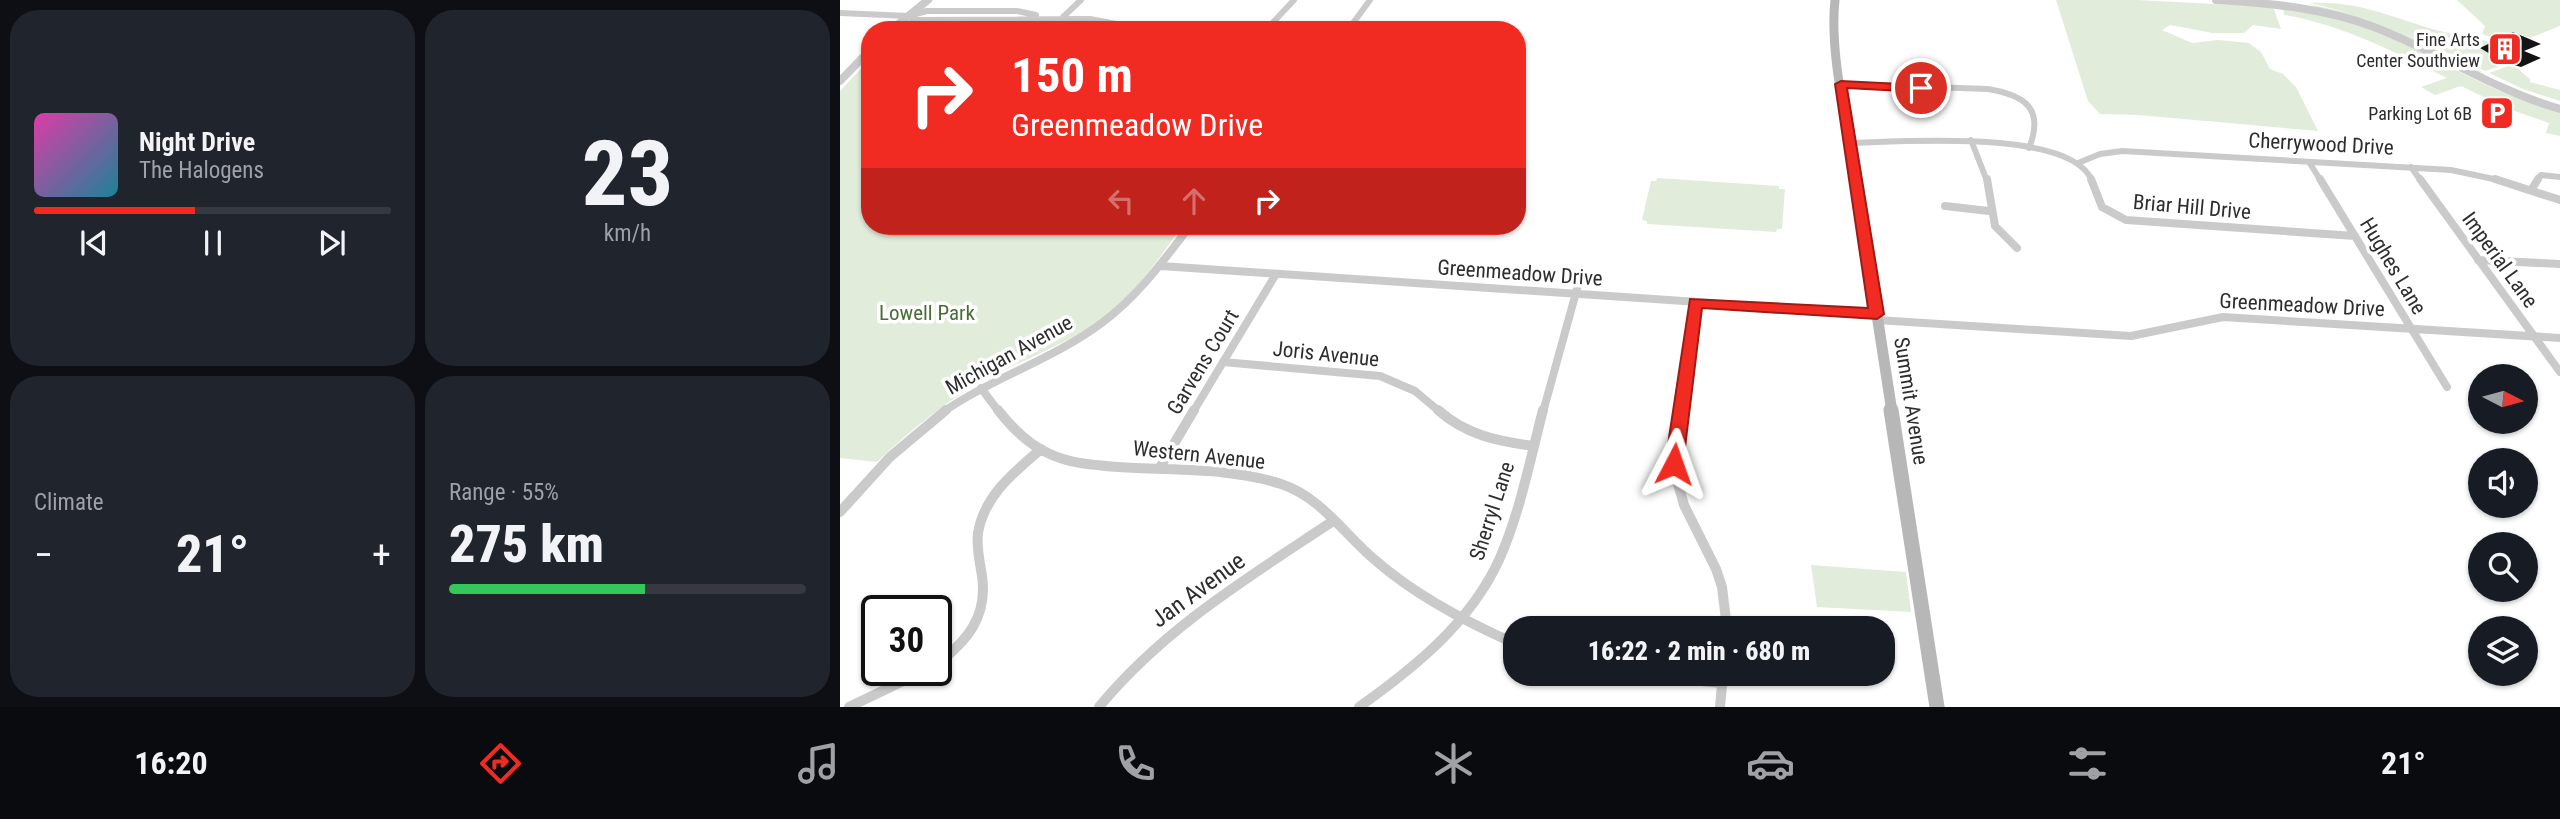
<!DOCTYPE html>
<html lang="en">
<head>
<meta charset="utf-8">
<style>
  body { margin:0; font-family:"Roboto Condensed",sans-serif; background:#20242c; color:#f1f3f6; height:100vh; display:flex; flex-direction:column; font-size:26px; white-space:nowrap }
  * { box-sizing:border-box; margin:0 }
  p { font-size:23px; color:#9ea1a6 }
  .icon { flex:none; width:38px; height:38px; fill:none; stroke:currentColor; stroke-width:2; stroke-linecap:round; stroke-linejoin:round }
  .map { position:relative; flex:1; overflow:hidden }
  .sheet { display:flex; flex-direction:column; gap:10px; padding:10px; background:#0d0f14; width:840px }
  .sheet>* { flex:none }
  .guide { position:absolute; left:21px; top:21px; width:665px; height:214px; border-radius:28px; box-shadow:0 2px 5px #0004; background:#f22b22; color:#fff; overflow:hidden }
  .needle { width:46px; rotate:96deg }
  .tools { position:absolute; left:1628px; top:364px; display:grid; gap:14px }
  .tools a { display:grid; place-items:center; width:70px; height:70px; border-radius:50%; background:#171b24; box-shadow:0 2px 5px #0004; font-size:35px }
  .speed { position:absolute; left:21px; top:595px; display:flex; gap:14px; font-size:35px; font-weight:700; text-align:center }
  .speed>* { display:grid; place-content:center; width:91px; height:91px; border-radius:50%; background:#171b24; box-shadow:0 2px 5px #0004; line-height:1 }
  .speed .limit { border:4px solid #111; border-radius:10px; background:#fff; color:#111 }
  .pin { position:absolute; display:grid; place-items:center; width:60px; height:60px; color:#fff; margin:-30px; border:4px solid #fff; border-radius:50%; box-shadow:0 2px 7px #0007 }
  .me { position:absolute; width:77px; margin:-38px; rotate:4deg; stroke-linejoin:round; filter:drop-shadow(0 0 5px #0008) }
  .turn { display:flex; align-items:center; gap:24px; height:147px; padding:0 35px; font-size:32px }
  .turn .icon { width:91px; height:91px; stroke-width:2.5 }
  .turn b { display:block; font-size:49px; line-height:60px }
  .lanes { display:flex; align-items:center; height:66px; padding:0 35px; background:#0003; justify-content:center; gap:35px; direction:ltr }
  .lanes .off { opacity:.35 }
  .big { font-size:52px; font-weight:800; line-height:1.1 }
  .sheet .widget { flex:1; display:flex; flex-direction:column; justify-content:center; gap:10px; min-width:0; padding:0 24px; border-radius:28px; background:#20242c }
  .sheet .dial { align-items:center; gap:0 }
  .dial b { font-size:91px; line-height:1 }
  .song { display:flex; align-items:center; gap:21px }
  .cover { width:84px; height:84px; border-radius:10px; background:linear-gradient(135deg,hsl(320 70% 55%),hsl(190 70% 35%)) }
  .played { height:7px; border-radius:4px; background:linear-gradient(90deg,#f22b22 45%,#363941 45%) }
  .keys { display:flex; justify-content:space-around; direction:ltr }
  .heat { display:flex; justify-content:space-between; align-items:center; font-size:38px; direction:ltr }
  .charge { height:10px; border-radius:5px; background:linear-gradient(90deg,#34c759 55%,#363941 0) }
  .sheet .tiles { flex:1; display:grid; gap:10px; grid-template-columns:repeat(2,1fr) }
  .trip { position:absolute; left:663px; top:616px; width:392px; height:70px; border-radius:28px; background:#171b24; box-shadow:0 2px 5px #0004; font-weight:800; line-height:70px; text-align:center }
  .dock { display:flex; height:112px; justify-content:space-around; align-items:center; background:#090b0e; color:#9ea1a6 }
  .dock .icon { width:49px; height:49px }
  .dock .current { color:#f22b22 }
  .dock b { font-size:32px; color:#f1f3f6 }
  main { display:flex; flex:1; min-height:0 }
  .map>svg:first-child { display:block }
</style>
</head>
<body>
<main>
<section class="sheet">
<div class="tiles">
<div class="widget">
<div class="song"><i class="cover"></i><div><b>Night Drive</b><p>The Halogens</p></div></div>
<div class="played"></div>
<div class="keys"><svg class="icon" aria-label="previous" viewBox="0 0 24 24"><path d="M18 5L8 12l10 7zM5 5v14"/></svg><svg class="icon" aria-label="pause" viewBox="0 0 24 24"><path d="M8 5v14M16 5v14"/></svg><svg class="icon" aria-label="next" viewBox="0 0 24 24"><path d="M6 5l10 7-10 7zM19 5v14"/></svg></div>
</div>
<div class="widget dial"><b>23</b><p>km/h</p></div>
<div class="widget"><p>Climate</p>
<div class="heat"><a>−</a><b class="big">21°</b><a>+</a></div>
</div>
<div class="widget"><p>Range · 55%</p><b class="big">275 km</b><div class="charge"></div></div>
</div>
</section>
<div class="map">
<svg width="1720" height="707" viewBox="0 0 1720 707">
  <rect width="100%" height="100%" fill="#fff"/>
  <!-- green -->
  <path fill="#e2ecda" d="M1216,0H1296L1433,7L1441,29L1413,25L1404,33H1373L1330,25L1322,30L1352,43L1378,40L1409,43L1421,52L1430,69L1443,74L1456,87L1478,131L1298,115L1260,114L1248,101Z
    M1617,0H1720V26L1690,38L1673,32L1656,39L1642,34L1645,26Z
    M1470,3C1520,0 1555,19 1600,31C1618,36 1636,37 1653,43L1641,49L1652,53L1653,60L1663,65L1645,71L1558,30L1642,72L1639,73L1469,4L1514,14Z
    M1443,7C1475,13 1508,19 1537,32C1599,58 1655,96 1720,112V136L1706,133L1709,123L1669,109L1621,86L1595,95L1581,87L1607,78C1554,52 1503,25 1444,15Z
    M30,59V226H342C318,260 296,293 262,318C230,342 193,356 158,373C113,395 73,428 37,462L0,458V91Z
    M1668,66L1677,68L1691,80L1689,82L1720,90V101L1683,89L1649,73Z
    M817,178L939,186V189H945L942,229H937L936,232L807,224V221L802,220L811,181H816Z
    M971,565L1066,572L1071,612L977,607Z"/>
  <!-- building -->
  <path fill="#141414" d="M1673,32L1701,44L1684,51L1701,58L1681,67L1664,62L1640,48Z"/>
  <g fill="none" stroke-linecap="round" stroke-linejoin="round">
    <!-- minor-far2 -->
    <path stroke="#cacaca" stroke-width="6" d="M0,13L68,16L87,11H177L196,15
      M68,16L74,20L250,19L308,30
      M223,17L241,0
      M426,30L454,0
      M508,30L530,0
      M1001,84L1148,89C1184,95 1205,108 1189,148
      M1131,140L1147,181
      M1010,143C1059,142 1232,128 1252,181
      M1469,162L1481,181
      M1238,163L1260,154L1282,151L1611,170L1663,181
      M1571,167L1581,181
      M1697,181L1701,175L1720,177"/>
    <!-- minor-far1 -->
    <path stroke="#cacaca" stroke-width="8" d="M1147,179L1155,226L1177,248
      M1251,179L1262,207L1286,220L1515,236
      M1480,179L1607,387
      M1580,179L1720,372
      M1655,179L1720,200
      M1692,189L1698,179
      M1105,206L1149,211
      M1638,260L1720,264
      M321,266L1037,314
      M1037,320L1291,336L1383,317L1720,338
      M383,362L540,376L575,391L600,412
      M141,388L159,412
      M103,412C154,377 214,359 263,322C298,296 324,260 350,226
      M353,412L436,274
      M703,412L740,278
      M839,412L856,302"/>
    <!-- minor -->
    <path stroke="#cacaca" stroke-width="10" d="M158,410C172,428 189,445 210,454C231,464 255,465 278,467C331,471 390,467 441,484C481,497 504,534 535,560C576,596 626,622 676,644
      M598,410C626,435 657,441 693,446
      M840,410L835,473L844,505L876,569L882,587L887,628
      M319,469L354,410
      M0,512L50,457L106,410
      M96,665C127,641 148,617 142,576C140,562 136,547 138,533C144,496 174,472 201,449
      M787,674L882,683
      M9,707L86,670
      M259,707C324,628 409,577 493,521
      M519,707C574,668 630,623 659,560C680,513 690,460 703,410
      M880,707L883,674"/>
    <!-- tertiary -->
    <path stroke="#cacaca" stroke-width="8" d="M1376,0C1429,3 1484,8 1534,27C1598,52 1654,90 1720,109
      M51,30L88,0
      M0,81L30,50"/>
    <!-- secondary-far2 -->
    <path stroke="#b7b7b7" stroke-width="9" d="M995,0C989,55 1008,126 1016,181"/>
    <!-- secondary-far1 -->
    <path stroke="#b7b7b7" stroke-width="11" d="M1016,179L1052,412"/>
    <!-- secondary -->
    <path stroke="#b7b7b7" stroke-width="15" d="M1051,410L1097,707"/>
  </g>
  <!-- route -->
  <path fill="#f22b22" stroke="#9d1c16" stroke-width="2" d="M1001,81L1081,85L1087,88L1081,92L1007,88L1044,314L1037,319L862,308L843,464L840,469H828L825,464L850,299L1028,308L995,84Z"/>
  <!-- icons -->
  <defs>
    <g id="building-square" transform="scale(1.75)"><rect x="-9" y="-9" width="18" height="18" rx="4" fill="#f22b22" stroke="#fff"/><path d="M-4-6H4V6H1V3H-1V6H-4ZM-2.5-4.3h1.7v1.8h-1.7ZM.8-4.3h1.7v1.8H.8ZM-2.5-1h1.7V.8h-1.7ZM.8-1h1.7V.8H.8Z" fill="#fff"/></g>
    <g id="parking-square" transform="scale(1.75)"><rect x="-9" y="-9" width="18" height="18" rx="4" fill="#f22b22" stroke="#fff"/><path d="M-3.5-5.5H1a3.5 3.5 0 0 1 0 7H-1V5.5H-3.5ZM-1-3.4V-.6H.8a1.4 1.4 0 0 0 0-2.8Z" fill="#fff"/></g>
  </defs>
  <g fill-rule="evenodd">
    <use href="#building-square" x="1665" y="49"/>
    <use href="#parking-square" x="1657" y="113"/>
  </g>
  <g text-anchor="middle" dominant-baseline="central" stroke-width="7" stroke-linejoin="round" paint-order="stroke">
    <!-- far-poi labels -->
    <g font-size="18" fill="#2d2d2d" stroke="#fff" text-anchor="end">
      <text x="1640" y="39">Fine Arts<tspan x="1640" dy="21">Center Southview</tspan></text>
      <text x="1632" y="113">Parking Lot 6B</text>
    </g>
    <!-- street labels -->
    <g font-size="21" fill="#2d2d2d" stroke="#fff">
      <text transform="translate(1481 144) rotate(3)">Cherrywood Drive</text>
      <text transform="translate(1352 207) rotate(5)">Briar Hill Drive</text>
      <text transform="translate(1660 260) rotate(54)">Imperial Lane</text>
      <text transform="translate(1553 266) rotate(59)">Hughes Lane</text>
      <text transform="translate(680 273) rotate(4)">Greenmeadow Drive</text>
      <text transform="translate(1462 305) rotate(3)">Greenmeadow Drive</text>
      <text transform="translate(486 354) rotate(6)">Joris Avenue</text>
      <text transform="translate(169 355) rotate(-29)">Michigan Avenue</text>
      <text transform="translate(363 362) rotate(-59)">Garvens Court</text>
      <text transform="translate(1071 401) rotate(81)">Summit Avenue</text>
      <text transform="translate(359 455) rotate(6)">Western Avenue</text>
      <text transform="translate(652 511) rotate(-72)">Sherryl Lane</text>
    </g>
    <!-- park labels -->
    <g font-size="21" fill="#4a6c38" stroke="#fff">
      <text x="87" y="313">Lowell Park</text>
    </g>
    <!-- near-street labels -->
    <g font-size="24" fill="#2d2d2d" stroke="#fff">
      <text transform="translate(358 590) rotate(-36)">Jan Avenue</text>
    </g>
  </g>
</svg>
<div class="tools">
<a><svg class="needle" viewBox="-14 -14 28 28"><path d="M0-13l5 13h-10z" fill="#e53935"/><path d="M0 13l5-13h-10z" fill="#9ea1a6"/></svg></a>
<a><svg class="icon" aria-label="sound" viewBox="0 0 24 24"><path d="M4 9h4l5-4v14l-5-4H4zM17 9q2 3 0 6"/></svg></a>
<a><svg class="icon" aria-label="search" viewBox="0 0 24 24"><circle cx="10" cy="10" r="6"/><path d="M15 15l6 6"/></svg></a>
<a><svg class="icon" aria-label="layers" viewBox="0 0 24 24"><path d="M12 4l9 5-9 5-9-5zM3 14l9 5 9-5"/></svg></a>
</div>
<div class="speed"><div class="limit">30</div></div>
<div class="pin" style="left:1081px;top:88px;background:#d93025"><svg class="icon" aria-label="arrive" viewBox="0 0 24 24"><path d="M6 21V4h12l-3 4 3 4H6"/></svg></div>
<svg class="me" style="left:834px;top:464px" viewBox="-20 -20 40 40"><path d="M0-17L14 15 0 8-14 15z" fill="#f22b22" stroke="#fff" stroke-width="4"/></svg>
<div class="trip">16:22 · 2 min · 680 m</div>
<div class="guide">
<div class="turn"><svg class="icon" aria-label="right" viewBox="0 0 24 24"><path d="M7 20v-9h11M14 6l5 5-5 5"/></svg><div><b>150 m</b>Greenmeadow Drive</div></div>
<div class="lanes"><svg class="icon off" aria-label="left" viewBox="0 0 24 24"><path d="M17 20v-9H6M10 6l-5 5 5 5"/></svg><svg class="icon off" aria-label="ahead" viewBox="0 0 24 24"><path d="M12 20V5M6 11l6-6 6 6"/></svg><svg class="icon" aria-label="right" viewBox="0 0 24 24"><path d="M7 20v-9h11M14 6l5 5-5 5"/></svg></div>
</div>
</div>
</main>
<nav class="dock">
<b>16:20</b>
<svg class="icon current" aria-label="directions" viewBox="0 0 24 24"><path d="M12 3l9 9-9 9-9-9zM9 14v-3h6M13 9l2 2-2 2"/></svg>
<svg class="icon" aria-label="music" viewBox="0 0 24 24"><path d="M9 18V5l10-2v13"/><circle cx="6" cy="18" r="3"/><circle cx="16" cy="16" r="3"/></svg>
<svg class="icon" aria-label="phone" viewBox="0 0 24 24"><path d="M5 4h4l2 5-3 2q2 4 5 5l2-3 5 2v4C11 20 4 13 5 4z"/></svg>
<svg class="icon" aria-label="climate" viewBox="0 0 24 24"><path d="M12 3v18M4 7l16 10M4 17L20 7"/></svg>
<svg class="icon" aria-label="car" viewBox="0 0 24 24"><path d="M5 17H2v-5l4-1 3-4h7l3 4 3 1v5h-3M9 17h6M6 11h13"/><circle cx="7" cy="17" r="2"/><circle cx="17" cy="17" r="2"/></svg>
<svg class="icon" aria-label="filters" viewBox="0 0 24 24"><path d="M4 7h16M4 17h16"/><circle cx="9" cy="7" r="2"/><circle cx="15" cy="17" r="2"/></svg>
<b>21°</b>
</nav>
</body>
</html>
